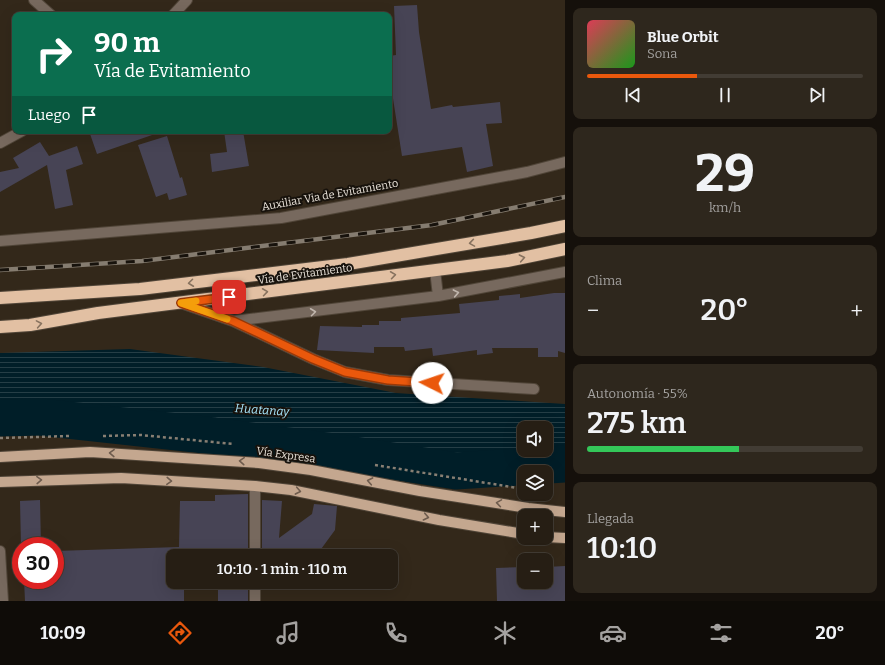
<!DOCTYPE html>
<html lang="es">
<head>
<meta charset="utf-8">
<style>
  body { margin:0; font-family:Bitter,serif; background:#2e271d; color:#f1f3f6; height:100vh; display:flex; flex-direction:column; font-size:15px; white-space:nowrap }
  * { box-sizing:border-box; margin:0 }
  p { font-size:13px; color:#a4a2a0 }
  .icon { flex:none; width:22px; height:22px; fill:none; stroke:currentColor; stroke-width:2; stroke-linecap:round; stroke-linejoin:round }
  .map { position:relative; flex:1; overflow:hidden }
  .drawer { display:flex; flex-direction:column; gap:8px; padding:8px; background:#15100b; width:320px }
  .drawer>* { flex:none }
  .guide { position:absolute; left:12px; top:12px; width:380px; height:122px; border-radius:8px; box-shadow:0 4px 16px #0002,0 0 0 1px #423c34; background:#0b6e4f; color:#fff; overflow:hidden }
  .buttons { position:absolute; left:517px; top:421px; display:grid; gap:8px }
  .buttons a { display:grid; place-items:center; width:36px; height:36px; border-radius:8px; background:#261e14; box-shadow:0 4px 16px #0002,0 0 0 1px #423c34; font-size:20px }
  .speed { position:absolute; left:12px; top:537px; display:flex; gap:8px; font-size:20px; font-weight:700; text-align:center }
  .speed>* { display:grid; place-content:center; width:52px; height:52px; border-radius:50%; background:#261e14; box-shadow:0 4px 16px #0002,0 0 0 1px #423c34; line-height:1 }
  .speed .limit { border:6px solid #d22; background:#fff; color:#111 }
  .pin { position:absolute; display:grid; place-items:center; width:34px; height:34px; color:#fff; margin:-17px; border-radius:8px; box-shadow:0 2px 6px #0006 }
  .me { position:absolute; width:44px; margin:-22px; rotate:274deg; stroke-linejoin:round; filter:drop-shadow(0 0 3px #0008) }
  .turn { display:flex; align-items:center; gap:14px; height:84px; padding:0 16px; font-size:18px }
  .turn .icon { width:52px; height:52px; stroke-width:2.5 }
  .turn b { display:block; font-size:28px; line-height:34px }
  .then { display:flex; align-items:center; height:38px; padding:0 16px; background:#0003; gap:8px; font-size:15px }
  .big { font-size:30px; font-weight:600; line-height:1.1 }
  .drawer .tile { flex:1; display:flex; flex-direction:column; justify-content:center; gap:6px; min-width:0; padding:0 14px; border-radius:8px; background:#2e271d }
  .drawer .dial { align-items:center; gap:0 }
  .dial b { font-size:52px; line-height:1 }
  .song { display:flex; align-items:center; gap:12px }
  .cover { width:48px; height:48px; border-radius:6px; background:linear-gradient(135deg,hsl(350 70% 55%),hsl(120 70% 35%)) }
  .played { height:4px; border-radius:2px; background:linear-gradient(90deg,#ea580c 40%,#423c34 40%) }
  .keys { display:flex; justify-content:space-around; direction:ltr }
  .heat { display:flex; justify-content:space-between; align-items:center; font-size:22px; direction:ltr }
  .charge { height:6px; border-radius:3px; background:linear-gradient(90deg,#34c759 55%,#423c34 0) }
  .trip { position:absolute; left:166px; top:549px; width:232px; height:40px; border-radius:8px; background:#261e14; box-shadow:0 4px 16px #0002,0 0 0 1px #423c34; font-weight:600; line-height:40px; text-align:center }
  .dock { display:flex; height:64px; justify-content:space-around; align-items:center; background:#0f0c08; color:#a4a2a0 }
  .dock .icon { width:28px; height:28px }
  .dock .selected { color:#ea580c }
  .dock b { font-size:18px; color:#f1f3f6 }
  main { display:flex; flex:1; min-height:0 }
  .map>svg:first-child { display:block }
</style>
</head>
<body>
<main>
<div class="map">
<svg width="565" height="601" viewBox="0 0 565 601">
  <defs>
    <pattern id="water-rules" width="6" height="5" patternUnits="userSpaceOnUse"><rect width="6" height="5" fill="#001e28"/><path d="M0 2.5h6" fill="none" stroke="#253e46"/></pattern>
  </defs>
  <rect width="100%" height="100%" fill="#33281a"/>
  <!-- water -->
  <path fill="url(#water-rules)" fill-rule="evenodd" d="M130,349L263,367L396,393L565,404V464L456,471L335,452L214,436L40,417L0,418V353ZM524,428H546V450H524Z"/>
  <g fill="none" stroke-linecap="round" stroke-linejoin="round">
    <!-- river -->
    <path stroke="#001e28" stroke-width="37" d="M0,418L40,417L214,436L335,452L456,471L565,464"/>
  </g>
  <!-- building -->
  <path fill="#474455" d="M417,5L419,32L431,109L452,105L453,107L500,102L502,123L486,124L493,166L467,172L462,147L402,156L389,73V56L396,55L394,6Z
    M89,131H155V134L97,154Z
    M224,131H243L249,166L212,172L210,154L227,152Z
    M167,136L180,178L182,177L187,195L169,200L167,193L156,197L138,145Z
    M40,142L49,156L77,146L83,164L66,170L73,205L55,209L47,165L0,192V172L19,168L13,158Z
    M554,293H565V353L558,351V357H538V348H492L493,353L477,355V350L433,356L432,348L405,351L404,347H374V353L317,350L320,326L362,327V325H379V321H401V318L460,313L459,304L499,300V296L520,294V298Z
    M248,494V556H173V582H184V601H25L24,580H55V551L179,547L180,501H215V495Z
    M40,500L41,546H21L20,501Z
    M262,500L282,501L279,538L312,514L314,504L337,506L335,530L316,556H262Z
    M565,566V601H497L496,568L524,567V582H546V567Z
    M218,582H248V601H218Z"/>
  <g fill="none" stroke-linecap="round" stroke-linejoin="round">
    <!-- minor casing -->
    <g stroke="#504538" stroke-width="12">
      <path id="minor" d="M34,0L51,15
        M173,15L187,0
        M0,143L22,131
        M0,241L281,218L527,172L565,162
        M435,270L438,296
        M181,303L233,321L313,359L345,372L388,380L534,389
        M233,321L438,296L565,272
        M0,551L3,601
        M255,556V486
        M255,601V582"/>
    </g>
    <!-- major casing -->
    <g stroke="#504538" stroke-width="12">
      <path id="major" d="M0,457L90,452L259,463L311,470L420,491L528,508L565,512
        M0,482L121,478L255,486L291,490L439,520L524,534
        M546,537L565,538"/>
    </g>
    <!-- highway casing -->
    <g stroke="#504538" stroke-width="14">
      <path id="highway" d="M0,298L140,289L348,264L531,233L565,226
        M0,327L30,325L98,313L507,261L565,249"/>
    </g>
    <!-- path -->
    <path stroke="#887f73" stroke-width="2.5" stroke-dasharray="3 3" stroke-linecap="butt" d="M103,436L141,435L233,444
      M0,438L70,436
      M375,465L524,489"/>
    <!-- minor -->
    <use href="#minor" stroke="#77695e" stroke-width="10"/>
    <!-- major -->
    <use href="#major" stroke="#c4a78f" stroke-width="10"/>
    <!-- highway -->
    <use href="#highway" stroke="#e2c0a3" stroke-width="12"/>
    <!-- rail casing -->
    <g stroke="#857c70" stroke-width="4.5">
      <path id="rail" d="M0,270L142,261L432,225L565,197"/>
    </g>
    <!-- rail -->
    <use href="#rail" stroke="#17120c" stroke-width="3" stroke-dasharray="9" stroke-linecap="butt"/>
  </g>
  <!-- one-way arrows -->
  <defs><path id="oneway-chevron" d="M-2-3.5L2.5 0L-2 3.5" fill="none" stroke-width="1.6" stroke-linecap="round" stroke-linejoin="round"/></defs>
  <g stroke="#87725f">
    <use href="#oneway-chevron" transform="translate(472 243) rotate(171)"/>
    <use href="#oneway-chevron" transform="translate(522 258) rotate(-11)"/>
    <use href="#oneway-chevron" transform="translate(393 275) rotate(-8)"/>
    <use href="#oneway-chevron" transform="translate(191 283) rotate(173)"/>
    <use href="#oneway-chevron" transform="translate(265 292) rotate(-8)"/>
    <use href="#oneway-chevron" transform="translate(39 324) rotate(-10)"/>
  </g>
  <g stroke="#c0b6ad">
    <use href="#oneway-chevron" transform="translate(456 293) rotate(-11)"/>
    <use href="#oneway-chevron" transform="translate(313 312) rotate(-7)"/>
  </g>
  <g stroke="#6e5c4e">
    <use href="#oneway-chevron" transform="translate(112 453) rotate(-178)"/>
    <use href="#oneway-chevron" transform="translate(242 461) rotate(-176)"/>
    <use href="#oneway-chevron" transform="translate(39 480) rotate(-2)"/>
    <use href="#oneway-chevron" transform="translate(169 481) rotate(3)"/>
    <use href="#oneway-chevron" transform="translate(370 481) rotate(-169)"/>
    <use href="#oneway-chevron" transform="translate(298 491) rotate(11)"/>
    <use href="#oneway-chevron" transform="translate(499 503) rotate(-171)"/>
    <use href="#oneway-chevron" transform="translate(426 517) rotate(12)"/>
  </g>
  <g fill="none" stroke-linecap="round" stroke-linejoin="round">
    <!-- route casing -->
    <g stroke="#983908" stroke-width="10">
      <path id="route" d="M229,297L181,303L233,321L313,359L345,372L388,380L432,383"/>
    </g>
    <!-- route -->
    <use href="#route" stroke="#ea580c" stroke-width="7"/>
    <!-- slow -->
    <path stroke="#f59e0b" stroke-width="7" d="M196,301L181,303L227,319"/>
  </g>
  <g text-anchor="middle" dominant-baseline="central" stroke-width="4" stroke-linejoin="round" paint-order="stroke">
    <!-- street labels -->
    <g font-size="11" fill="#e7e0d7" stroke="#17120c">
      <text transform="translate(330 195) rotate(-10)">Auxiliar Via de Evitamiento</text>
      <text transform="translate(305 274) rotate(-8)">Vía de Evitamiento</text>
      <text transform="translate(286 455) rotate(8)">Vía Expresa</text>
    </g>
    <!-- water labels -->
    <g font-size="12" font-style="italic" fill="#a8e5fb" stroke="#17120c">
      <text transform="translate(262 410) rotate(4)">Huatanay</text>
    </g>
  </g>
</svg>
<div class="buttons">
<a><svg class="icon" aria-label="sound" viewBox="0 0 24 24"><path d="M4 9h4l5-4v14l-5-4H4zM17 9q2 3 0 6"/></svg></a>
<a><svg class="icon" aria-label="layers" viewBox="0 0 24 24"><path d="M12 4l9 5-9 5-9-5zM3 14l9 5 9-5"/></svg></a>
<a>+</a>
<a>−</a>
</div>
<div class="speed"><div class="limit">30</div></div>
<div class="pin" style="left:229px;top:297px;background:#d93025"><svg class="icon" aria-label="arrive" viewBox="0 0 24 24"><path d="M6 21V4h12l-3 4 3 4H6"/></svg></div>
<svg class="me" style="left:432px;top:383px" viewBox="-20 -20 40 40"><circle r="19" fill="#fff"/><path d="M0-13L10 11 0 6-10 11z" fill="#ea580c"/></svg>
<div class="trip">10:10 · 1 min · 110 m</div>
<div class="guide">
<div class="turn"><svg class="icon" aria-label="right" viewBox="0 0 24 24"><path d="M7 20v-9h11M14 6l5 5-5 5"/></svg><div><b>90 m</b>Vía de Evitamiento</div></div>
<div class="then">Luego<svg class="icon" aria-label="arrive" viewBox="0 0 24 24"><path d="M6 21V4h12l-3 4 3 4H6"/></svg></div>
</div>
</div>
<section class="drawer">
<div class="tile">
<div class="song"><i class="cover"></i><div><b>Blue Orbit</b><p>Sona</p></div></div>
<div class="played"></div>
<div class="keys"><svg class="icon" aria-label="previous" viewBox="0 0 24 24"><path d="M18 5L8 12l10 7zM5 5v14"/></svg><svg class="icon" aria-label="pause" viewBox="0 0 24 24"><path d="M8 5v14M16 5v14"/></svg><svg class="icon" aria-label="next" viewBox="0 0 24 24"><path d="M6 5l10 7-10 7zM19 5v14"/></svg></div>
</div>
<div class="tile dial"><b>29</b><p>km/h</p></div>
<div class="tile"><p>Clima</p>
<div class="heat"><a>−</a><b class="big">20°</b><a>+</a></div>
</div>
<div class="tile"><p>Autonomía · 55%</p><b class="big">275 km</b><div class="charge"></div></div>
<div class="tile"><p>Llegada</p><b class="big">10:10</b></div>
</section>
</main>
<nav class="dock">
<b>10:09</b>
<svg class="icon selected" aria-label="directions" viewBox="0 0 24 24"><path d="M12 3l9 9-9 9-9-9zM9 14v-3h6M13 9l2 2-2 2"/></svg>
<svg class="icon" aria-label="music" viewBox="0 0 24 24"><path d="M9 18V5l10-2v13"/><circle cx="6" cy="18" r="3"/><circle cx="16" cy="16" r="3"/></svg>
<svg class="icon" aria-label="phone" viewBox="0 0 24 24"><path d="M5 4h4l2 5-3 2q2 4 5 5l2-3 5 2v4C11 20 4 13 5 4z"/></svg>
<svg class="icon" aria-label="climate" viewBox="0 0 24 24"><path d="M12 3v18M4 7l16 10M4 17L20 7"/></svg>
<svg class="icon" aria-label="car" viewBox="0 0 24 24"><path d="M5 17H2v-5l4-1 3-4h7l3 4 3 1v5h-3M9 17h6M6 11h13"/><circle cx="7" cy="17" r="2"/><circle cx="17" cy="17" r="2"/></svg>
<svg class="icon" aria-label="filters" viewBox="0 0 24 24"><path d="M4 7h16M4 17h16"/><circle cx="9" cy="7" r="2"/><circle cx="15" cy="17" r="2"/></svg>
<b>20°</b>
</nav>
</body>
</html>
